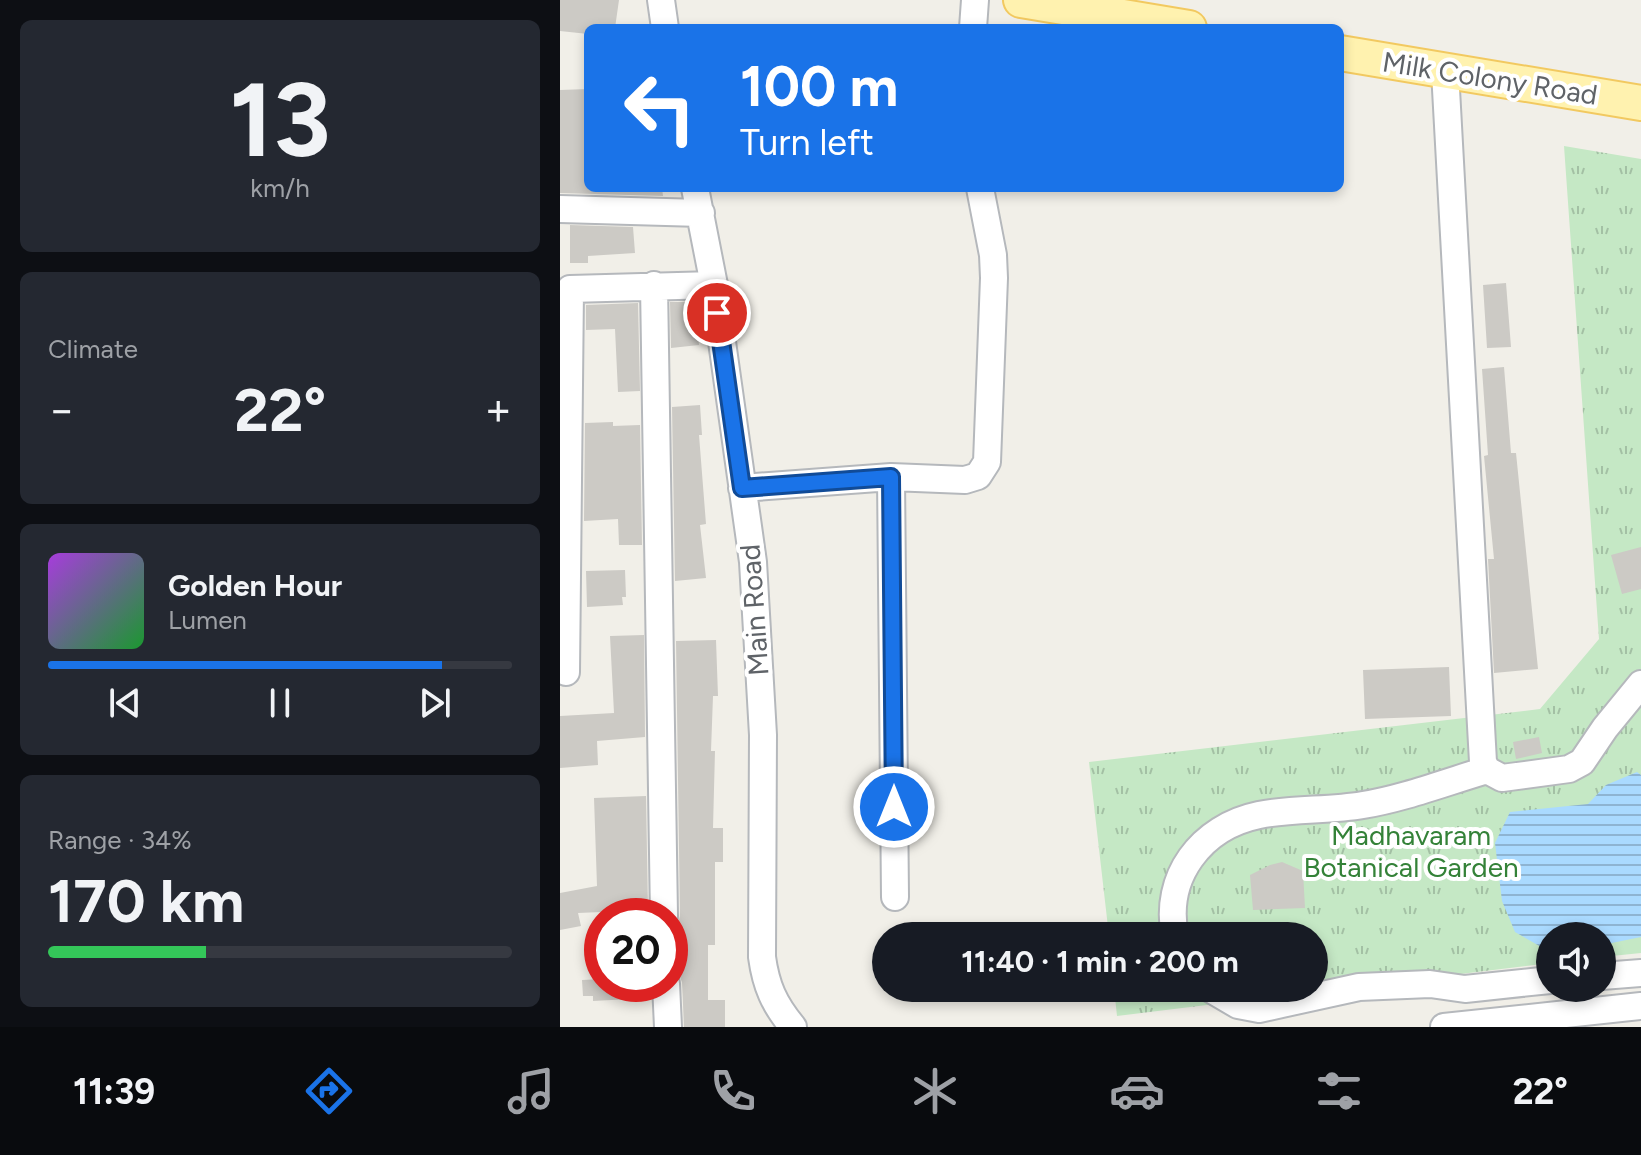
<!DOCTYPE html>
<html lang="en">
<head>
<meta charset="utf-8">
<style>
  body { margin:0; font-family:Figtree,sans-serif; background:#242831; color:#f1f3f6; height:100vh; display:flex; flex-direction:column; font-size:30px; white-space:nowrap }
  * { box-sizing:border-box; margin:0 }
  p { font-size:26px; color:#9ea1a6 }
  .icon { flex:none; width:44px; height:44px; fill:none; stroke:currentColor; stroke-width:2; stroke-linecap:round; stroke-linejoin:round }
  .map { position:relative; flex:1; overflow:hidden }
  .side { display:flex; flex-direction:column; gap:20px; padding:20px; background:#0d0f14; width:560px }
  .side>* { flex:none }
  .top-card { position:absolute; left:24px; top:24px; width:760px; height:168px; border-radius:12px; box-shadow:0 4px 12px #0003; background:#1a73e8; color:#fff; overflow:hidden }
  .fabs { position:absolute; left:976px; top:922px; display:grid; gap:16px }
  .fabs a { display:grid; place-items:center; width:80px; height:80px; border-radius:50%; background:#171b24; box-shadow:0 4px 12px #0003; font-size:40px }
  .speed { position:absolute; left:24px; top:898px; display:flex; gap:16px; font-size:40px; font-weight:700; text-align:center }
  .speed>* { display:grid; place-content:center; width:104px; height:104px; border-radius:50%; background:#171b24; box-shadow:0 4px 12px #0003; line-height:1 }
  .speed .limit { border:12px solid #d22; background:#fff; color:#111 }
  .pin { position:absolute; display:grid; place-items:center; width:68px; height:68px; color:#fff; margin:-34px; border:4px solid #fff; border-radius:50%; box-shadow:0 2px 8px #0007 }
  .me { position:absolute; width:88px; margin:-44px; rotate:0deg; stroke-linejoin:round; filter:drop-shadow(0 0 6px #0008) }
  .turn { display:flex; align-items:center; gap:28px; height:168px; padding:0 24px; font-size:36px }
  .turn .icon { width:104px; height:104px; stroke-width:2.5 }
  .turn b { display:block; font-size:56px; line-height:68px }
  .big { font-size:60px; font-weight:700; line-height:1.1 }
  .side .tile { flex:1; display:flex; flex-direction:column; justify-content:center; gap:12px; min-width:0; padding:0 28px; border-radius:12px; background:#242831 }
  .side .dial { align-items:center; gap:0 }
  .dial b { font-size:104px; line-height:1 }
  .song { display:flex; align-items:center; gap:24px }
  .cover { width:96px; height:96px; border-radius:12px; background:linear-gradient(135deg,hsl(280 70% 55%),hsl(130 70% 35%)) }
  .played { height:8px; border-radius:4px; background:linear-gradient(90deg,#1a73e8 85%,#363941 85%) }
  .keys { display:flex; justify-content:space-around; direction:ltr }
  .heat { display:flex; justify-content:space-between; align-items:center; font-size:44px; direction:ltr }
  .charge { height:12px; border-radius:6px; background:linear-gradient(90deg,#34c759 34%,#363941 0) }
  .trip { position:absolute; left:312px; top:922px; width:456px; height:80px; border-radius:40px; background:#171b24; box-shadow:0 4px 12px #0003; font-weight:700; line-height:80px; text-align:center }
  .menu { display:flex; height:128px; justify-content:space-around; align-items:center; background:#090b0e; color:#9ea1a6 }
  .menu .icon { width:56px; height:56px }
  .menu .on { color:#1a73e8 }
  .menu b { font-size:36px; color:#f1f3f6 }
  main { display:flex; flex:1; min-height:0 }
  .map>svg:first-child { display:block }
</style>
</head>
<body>
<main>
<section class="side">
<div class="tile dial"><b>13</b><p>km/h</p></div>
<div class="tile"><p>Climate</p>
<div class="heat"><a>−</a><b class="big">22°</b><a>+</a></div>
</div>
<div class="tile">
<div class="song"><i class="cover"></i><div><b>Golden Hour</b><p>Lumen</p></div></div>
<div class="played"></div>
<div class="keys"><svg class="icon" aria-label="previous" viewBox="0 0 24 24"><path d="M18 5L8 12l10 7zM5 5v14"/></svg><svg class="icon" aria-label="pause" viewBox="0 0 24 24"><path d="M8 5v14M16 5v14"/></svg><svg class="icon" aria-label="next" viewBox="0 0 24 24"><path d="M6 5l10 7-10 7zM19 5v14"/></svg></div>
</div>
<div class="tile"><p>Range · 34%</p><b class="big">170 km</b><div class="charge"></div></div>
</section>
<div class="map">
<svg width="1081" height="1027" viewBox="0 0 1081 1027">
  <defs>
    <pattern id="grass-tufts" width="24" height="20" patternUnits="userSpaceOnUse" patternTransform="scale(2)"><rect width="24" height="20" fill="#c5e8c5"/><path d="M3 7l-1-3M5 7V3M7 7l1-3M15 17l-1-3M17 17v-4M19 17l1-3" fill="none" stroke="#a3c0a4"/></pattern>
    <pattern id="water-rules" width="6" height="5" patternUnits="userSpaceOnUse" patternTransform="scale(2)"><rect width="6" height="5" fill="#aadaff"/><path d="M0 2.5h6" fill="none" stroke="#8eb4d2"/></pattern>
  </defs>
  <rect width="100%" height="100%" fill="#f1efe8"/>
  <!-- grass -->
  <path fill="url(#grass-tufts)" d="M1004,146L1081,159V953L1042,957V936H990V963L557,1016L554,988H754V936H549L529,762L980,709L1039,639Z"/>
  <!-- water -->
  <path fill="url(#water-rules)" d="M1077,772L1081,775V937L1042,945V936H990V952L955,932L942,901L935,843L950,812L1028,804L1046,785Z"/>
  <!-- building -->
  <path fill="#cccac5" d="M0,0H59L55,28H28V34L0,31Z
    M28,89V188H102L103,196L0,193V90Z
    M10,225L73,227L75,253L28,256V263H10Z
    M946,283L951,347L927,348L923,285Z
    M110,302H135L139,345L111,348Z
    M78,303L80,391L58,392L55,329L26,330V305Z
    M944,367L951,453H956L978,669L934,673L928,559H934L924,456L928,455L922,369Z
    M140,405L142,435H139L146,524L140,525L146,578L115,581L112,407Z
    M53,422V426L80,425L82,545H59L58,519L24,521L25,423Z
    M1081,547V589L1062,594L1051,555Z
    M65,570L66,597H62L63,605L27,607L26,571Z
    M84,635L85,737L37,741L38,765L0,768V716L54,713L50,636Z
    M156,640L158,696H153L151,751H155L153,828H163V862H155V945H148V1000H165V1027H124L122,982L119,975L110,969V930L118,924L120,916L116,641Z
    M889,667L891,716L805,719L803,670Z
    M979,737L982,753L956,759L953,742Z
    M86,796L88,910L18,913L21,926L0,930V893L37,886L34,798Z
    M722,862L743,871L745,908L693,910L690,875L710,865Z
    M42,979V984H88L89,998L33,1001V996H23L22,980Z"/>
  <g fill="none" stroke-linecap="round" stroke-linejoin="round">
    <!-- minor casing -->
    <g stroke="#b5b8bc" stroke-width="30">
      <path id="minor" d="M101,0L105,28
        M413,28L415,0
        M885,71L922,744L923,762L927,770L942,778L1009,769L1022,762L1045,728L1081,684
        M135,188L154,285L193,562L203,735L202,957C206,986 214,1004 233,1027
        M0,209L141,213
        M94,285L104,916
        M331,477L405,480L418,476L427,462L434,278L433,255L420,188
        M182,488L331,477L335,897
        M6,672L10,289L154,285
        M615,936C603,877 641,827 699,815C733,808 769,811 803,805C845,798 886,782 927,770
        M1042,976L1081,973
        M106,984L108,1027
        M649,988L678,1005L699,1009L799,987L870,984L905,989L990,980
        M884,1027L1081,1006"/>
    </g>
    <!-- major casing -->
    <g stroke="#f2c960" stroke-width="38">
      <path id="major" d="M461,0L629,28
        M780,53L1081,103"/>
    </g>
    <!-- minor -->
    <use href="#minor" stroke="#fff" stroke-width="26"/>
    <!-- major -->
    <use href="#major" stroke="#fff2af" stroke-width="34"/>
  </g>
  <g fill="none" stroke-linecap="round" stroke-linejoin="round">
    <!-- route casing -->
    <g stroke="#114b97" stroke-width="20">
      <path id="route" d="M157,313L182,488L331,477L334,807"/>
    </g>
    <!-- route -->
    <use href="#route" stroke="#1a73e8" stroke-width="14"/>
  </g>
  <g text-anchor="middle" dominant-baseline="central" stroke-width="8" stroke-linejoin="round" paint-order="stroke">
    <!-- street labels -->
    <g font-size="28" fill="#5f6368" stroke="#fff">
      <text transform="translate(930 78) rotate(9)">Milk Colony Road</text>
      <text transform="translate(194 610) rotate(-94)">Main Road</text>
    </g>
    <!-- park labels -->
    <g font-size="28" fill="#348238" stroke="#fff">
      <text x="851" y="835">Madhavaram<tspan x="851" dy="32">Botanical Garden</tspan></text>
    </g>
  </g>
</svg>
<div class="fabs">
<a><svg class="icon" aria-label="sound" viewBox="0 0 24 24"><path d="M4 9h4l5-4v14l-5-4H4zM17 9q2 3 0 6"/></svg></a>
</div>
<div class="speed"><div class="limit">20</div></div>
<div class="pin" style="left:157px;top:313px;background:#d93025"><svg class="icon" aria-label="arrive" viewBox="0 0 24 24"><path d="M6 21V4h12l-3 4 3 4H6"/></svg></div>
<svg class="me" style="left:334px;top:807px" viewBox="-20 -20 40 40"><circle r="17" fill="#1a73e8" stroke="#fff" stroke-width="3"/><path d="M0-11L8 9 0 5-8 9z" fill="#fff"/></svg>
<div class="trip">11:40 · 1 min · 200 m</div>
<div class="top-card">
<div class="turn"><svg class="icon" aria-label="left" viewBox="0 0 24 24"><path d="M17 20v-9H6M10 6l-5 5 5 5"/></svg><div><b>100 m</b>Turn left</div></div>
</div>
</div>
</main>
<nav class="menu">
<b>11:39</b>
<svg class="icon on" aria-label="directions" viewBox="0 0 24 24"><path d="M12 3l9 9-9 9-9-9zM9 14v-3h6M13 9l2 2-2 2"/></svg>
<svg class="icon" aria-label="music" viewBox="0 0 24 24"><path d="M9 18V5l10-2v13"/><circle cx="6" cy="18" r="3"/><circle cx="16" cy="16" r="3"/></svg>
<svg class="icon" aria-label="phone" viewBox="0 0 24 24"><path d="M5 4h4l2 5-3 2q2 4 5 5l2-3 5 2v4C11 20 4 13 5 4z"/></svg>
<svg class="icon" aria-label="climate" viewBox="0 0 24 24"><path d="M12 3v18M4 7l16 10M4 17L20 7"/></svg>
<svg class="icon" aria-label="car" viewBox="0 0 24 24"><path d="M5 17H2v-5l4-1 3-4h7l3 4 3 1v5h-3M9 17h6M6 11h13"/><circle cx="7" cy="17" r="2"/><circle cx="17" cy="17" r="2"/></svg>
<svg class="icon" aria-label="filters" viewBox="0 0 24 24"><path d="M4 7h16M4 17h16"/><circle cx="9" cy="7" r="2"/><circle cx="15" cy="17" r="2"/></svg>
<b>22°</b>
</nav>
</body>
</html>
